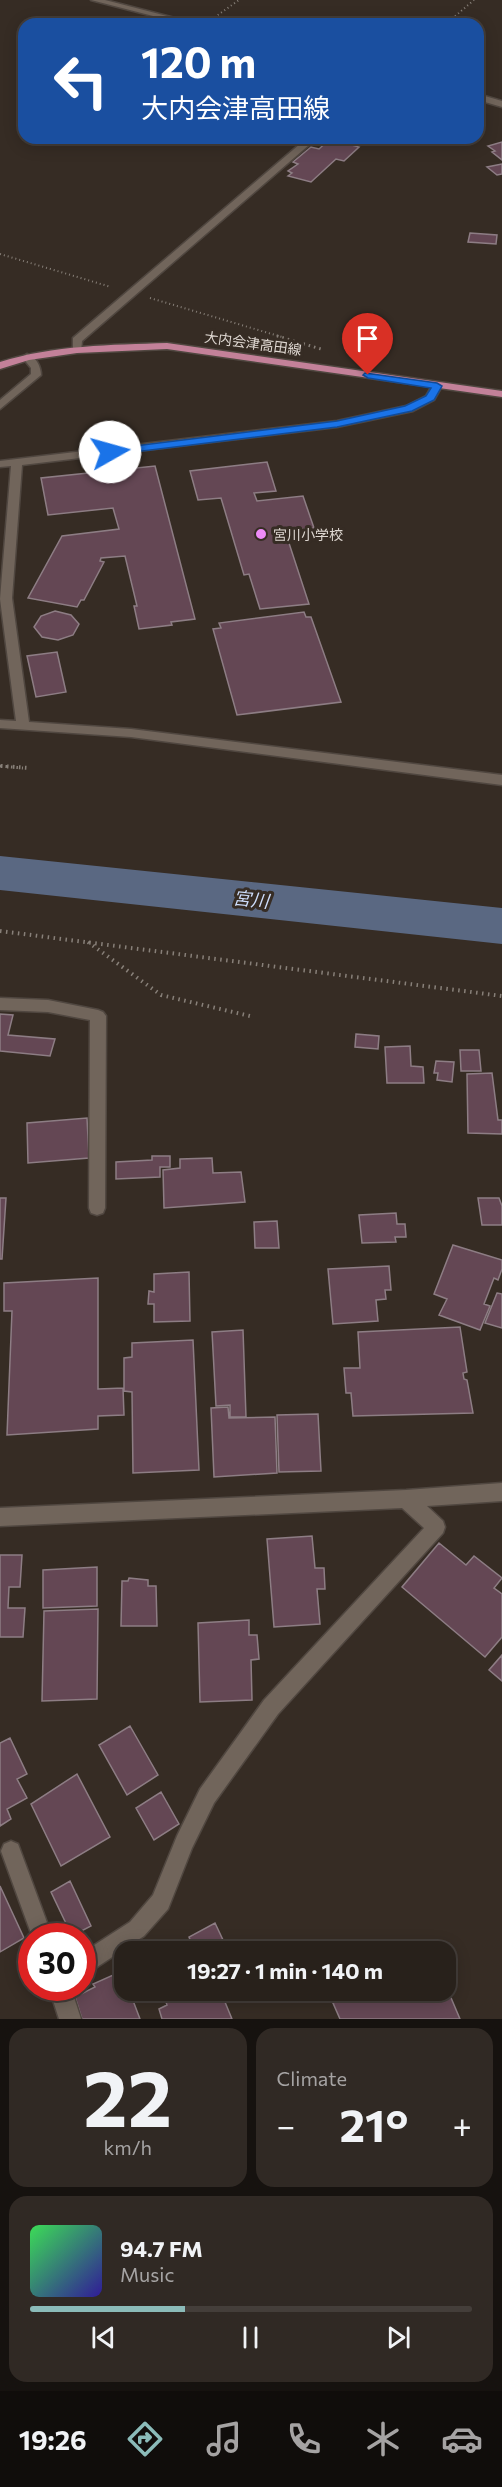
<!DOCTYPE html>
<html lang="en">
<head>
<meta charset="utf-8">
<style>
  body { margin:0; font-family:Commissioner,"Noto Sans JP",sans-serif; background:#302924; color:#f1f3f6; height:100vh; display:flex; flex-direction:column; font-size:22px; white-space:nowrap }
  * { box-sizing:border-box; margin:0 }
  p { font-size:20px; color:#a5a3a3 }
  .icon { flex:none; width:33px; height:33px; fill:none; stroke:currentColor; stroke-width:2; stroke-linecap:round; stroke-linejoin:round }
  .map { position:relative; height:2019px; overflow:hidden }
  .sheet { display:flex; flex-direction:column; gap:9px; padding:9px; background:#16120f; flex:1 }
  .sheet>* { flex:none }
  .guide { position:absolute; left:18px; top:18px; width:466px; height:126px; border-radius:18px; box-shadow:0 3px 15px #0003,0 0 0 2px #443e3a; background:#1a4fa0; color:#fff; overflow:hidden }
  .speed { position:absolute; left:18px; top:1923px; display:flex; gap:12px; font-size:30px; font-weight:700; text-align:center }
  .speed>* { display:grid; place-content:center; width:78px; height:78px; border-radius:50%; background:#28211b; box-shadow:0 3px 15px #0003,0 0 0 2px #443e3a; line-height:1 }
  .speed .limit { border:9px solid #d22; background:#fff; color:#111 }
  .pin { position:absolute; display:grid; place-items:center; width:51px; height:51px; color:#fff; margin:-62px -26px; border-radius:50% 50% 50% 0; rotate:-45deg; box-shadow:0 0 6px #0007 }
  .pin .icon { rotate:45deg }
  .me { position:absolute; width:66px; margin:-33px; rotate:83deg; stroke-linejoin:round; filter:drop-shadow(0 0 4px #0008) }
  .turn { display:flex; align-items:center; gap:21px; height:126px; padding:0 24px; font-size:27px }
  .turn .icon { width:78px; height:78px; stroke-width:2.5 }
  .turn b { display:block; font-size:42px; line-height:51px }
  .big { font-size:45px; font-weight:700; line-height:1.1 }
  .sheet .widget { flex:1; display:flex; flex-direction:column; justify-content:center; gap:9px; min-width:0; padding:0 21px; border-radius:18px; background:#302924 }
  .sheet .dial { align-items:center; gap:0 }
  .dial b { font-size:78px; line-height:1 }
  .song { display:flex; align-items:center; gap:18px }
  .cover { width:72px; height:72px; border-radius:9px; background:linear-gradient(135deg,hsl(130 70% 55%),hsl(250 70% 35%)) }
  .played { height:6px; border-radius:3px; background:linear-gradient(90deg,#8bbbb9 35%,#443e3a 35%) }
  .keys { display:flex; justify-content:space-around; direction:ltr }
  .heat { display:flex; justify-content:space-between; align-items:center; font-size:33px; direction:ltr }
  .sheet .tiles { flex:1; display:grid; gap:9px; grid-template-columns:1fr 1fr }
  .widget:last-child { grid-column:span 2 }
  .trip { position:absolute; left:114px; top:1941px; width:342px; height:60px; border-radius:18px; background:#28211b; box-shadow:0 3px 15px #0003,0 0 0 2px #443e3a; font-weight:700; line-height:60px; text-align:center }
  .tab-bar { display:flex; height:96px; justify-content:space-around; align-items:center; background:#100d0b; color:#a5a3a3 }
  .tab-bar .icon { width:42px; height:42px }
  .tab-bar .current { color:#8bbbb9 }
  .tab-bar b { font-size:27px; color:#f1f3f6 }
  .map>svg:first-child { display:block }
</style>
</head>
<body>
<div class="map">
<svg width="502" height="2019" viewBox="0 0 502 2019">
  <rect width="100%" height="100%" fill="#362c24"/>
  <g fill="none" stroke-linecap="round" stroke-linejoin="round">
    <!-- river -->
    <path fill="#5a6882" fill-rule="evenodd" d="M0,856L502,908V944L0,890Z"/>
  </g>
  <!-- building -->
  <path fill="#644754" stroke="#8d7d84" stroke-width="1.5" d="M330,139L359,147L344,161L336,159L311,182L288,176L292,173L288,171L298,164L293,162L311,147L319,149Z
    M502,142V160L492,152L495,151L488,146Z
    M502,164V174L497,175L487,167Z
    M470,233L497,235L496,244L468,242Z
    M267,462L276,491L254,493L257,501L303,496L314,528L285,531L309,604L260,609L249,574L244,575L221,498L198,500L190,471Z
    M155,466L195,619L171,622L172,625L139,629L134,606H137L125,556L101,558L100,561L104,562L84,600H81L77,607L28,598L62,536L119,529L113,508L48,515L41,478Z
    M55,611L71,615L79,624L73,635L58,640L42,637L34,627L41,616Z
    M304,612L306,617H311L341,702L237,715L213,629L221,628L219,623Z
    M57,652L66,692L36,697L27,656Z
    M0,1014L13,1015L8,1035L55,1039L50,1056L0,1051Z
    M356,1034L379,1036L378,1049L355,1047Z
    M410,1046L411,1066L423,1067L424,1083H387L385,1047Z
    M460,1050H479L481,1071H461Z
    M436,1061L454,1062L452,1082L437,1080L438,1073H434Z
    M492,1073L498,1120H502V1134L468,1133L467,1074Z
    M87,1118L89,1158L28,1163L27,1123Z
    M152,1156H170V1167H160V1177L116,1179V1162L152,1160Z
    M212,1158L213,1173L241,1172L245,1202L164,1208L163,1170L180,1168V1159Z
    M0,1198H6L2,1259H0Z
    M478,1198H499L502,1206V1225H482Z
    M396,1213L397,1224H405L406,1237H395L396,1242L362,1243L359,1215Z
    M277,1221L279,1248H255L254,1222Z
    M453,1245L502,1260V1269L498,1280L494,1278L484,1304L490,1306L480,1330L439,1315L447,1299L434,1294Z
    M389,1266L391,1290H385L386,1299L376,1300L378,1321L333,1324L328,1269Z
    M189,1272L190,1321L154,1322V1304H148L149,1291L154,1292V1274Z
    M98,1278V1389L123,1388L124,1415L98,1416V1429L7,1435L12,1311H4V1283Z
    M497,1293L502,1294V1328L485,1323Z
    M460,1327L467,1372L463,1373L464,1379L467,1380L473,1413L353,1416L351,1393H346L344,1368H360L358,1332Z
    M243,1330L246,1417H230V1405L216,1406L212,1332Z
    M193,1340L199,1470L133,1473L132,1392L124,1391V1358L132,1357V1343Z
    M228,1407L229,1418L275,1417L277,1473L214,1477L211,1408Z
    M318,1414L321,1471L279,1472L277,1415Z
    M312,1536L315,1568H324L325,1589H317L320,1624L274,1627L267,1539Z
    M439,1543L466,1565L474,1556L502,1578L494,1588L502,1594V1637L485,1657L402,1587Z
    M0,1555H22L20,1587H9L8,1608H25L23,1637H0Z
    M97,1567V1606L43,1608V1570Z
    M129,1578L148,1580V1586H156L157,1626H121L122,1581H128Z
    M98,1609L97,1699L42,1701L44,1611Z
    M249,1620V1635H257L259,1659L251,1660L252,1700L200,1702L198,1623Z
    M502,1655V1681L489,1670Z
    M130,1726L158,1775L127,1795L99,1745Z
    M10,1738L27,1774L17,1779L27,1798L7,1809L11,1819L0,1826V1743Z
    M77,1774L110,1837L61,1866L31,1804Z
    M161,1792L179,1824L154,1840L136,1808Z
    M70,1881L91,1926L72,1936L51,1892Z
    M0,1886L24,1938L0,1952Z
    M215,1923L223,1940L202,1952H195L189,1937Z
    M122,1971L124,1990H129L140,2019H82L75,1997L95,1987L93,1984Z
    M446,1986L460,2019H340L333,2003L360,1990H446Z
    M167,1990H220L232,2019H162L159,2009L167,2005L163,1993Z"/>
  <g fill="none" stroke-linecap="round" stroke-linejoin="round">
    <!-- minor casing -->
    <g stroke="#504740" stroke-width="3">
      <path id="minor" d="M91,0H105L198,24H184Z
        M478,94L502,101V107L478,100Z
        M307,138H317L82,341L81,352H73V338Z
        M27,354C36,356 41,367 41,375L0,409V400L31,374V368L22,357Z
        M437,383L442,386L434,400L413,411L337,427L22,465L12,598L29,722L131,729L502,775V785L131,737L0,728V720L16,721L0,599L11,466L0,467V461L337,421L406,406L426,396L433,384Z
        M0,998L48,1000L98,1010L103,1012L106,1016L105,1208L103,1213L97,1215L91,1213L89,1208L90,1020L48,1012L0,1010Z
        M502,1483V1501L427,1506L443,1521L445,1527L443,1533L278,1714L214,1803L192,1848L168,1909L144,1936L82,1977V1953L130,1922L153,1895L177,1836L200,1789L264,1700L424,1528L402,1508L0,1526V1508L406,1490Z
        M11,1841L18,1844L52,1936H32L1,1851L4,1844Z
        M49,1988H71L81,2019H59Z"/>
    </g>
    <!-- major casing -->
    <g stroke="#504740" stroke-width="3">
      <path id="major" d="M167,343L502,391V397L167,349L77,353L29,360L0,369V362C54,345 111,345 167,343Z"/>
    </g>
    <!-- path-far2 -->
    <path stroke="#888079" stroke-width="2" stroke-dasharray="1 3" stroke-linecap="butt" d="M208,22L239,0
      M446,24L474,0
      M0,254L111,287
      M150,298L282,337"/>
    <!-- path-far1 -->
    <path stroke="#888079" stroke-width="3" stroke-dasharray="1.5 4" stroke-linecap="butt" d="M277,336L321,349
      M0,766L23,768"/>
    <!-- path -->
    <path stroke="#888079" stroke-width="4" stroke-dasharray="1.5 4.5" stroke-linecap="butt" d="M1,766L30,768
      M0,931L502,996
      M88,942L161,995L254,1017"/>
    <!-- minor -->
    <use href="#minor" fill="#71655b" fill-rule="evenodd"/>
    <!-- major -->
    <use href="#major" fill="#c38199" fill-rule="evenodd"/>
  </g>
  <!-- route -->
  <path fill="#1a73e8" stroke="#114b97" stroke-width="1.5" d="M365,373L437,383L442,386L434,400L412,411L337,427L110,455L105,452L110,449L337,421L405,406L426,396L431,388L368,378L363,375Z"/>
  <!-- markers -->
  <circle fill="#ee8bf8" stroke="#362c24" stroke-width="2" cx="261" cy="534" r="6"/>
  <g text-anchor="middle" dominant-baseline="central" stroke-width="6" stroke-linejoin="round" paint-order="stroke">
    <!-- far-street labels -->
    <g font-size="14" fill="#dfd8d2" stroke="#362c24">
      <text transform="translate(253 343) rotate(8)">大内会津高田線</text>
    </g>
    <!-- far-poi labels -->
    <g font-size="14" fill="#dfd8d2" stroke="#362c24" text-anchor="start">
      <text x="273" y="534">宮川小学校</text>
    </g>
    <!-- water labels -->
    <g font-size="18" font-style="italic" fill="#cedefc" stroke="#362c24">
      <text transform="translate(251 899) rotate(6)">宮川</text>
    </g>
  </g>
</svg>
<div class="speed"><div class="limit">30</div></div>
<div class="pin" style="left:368px;top:375px;background:#d93025"><svg class="icon" aria-label="arrive" viewBox="0 0 24 24"><path d="M6 21V4h12l-3 4 3 4H6"/></svg></div>
<svg class="me" style="left:110px;top:452px" viewBox="-20 -20 40 40"><circle r="19" fill="#fff"/><path d="M0-13L10 11 0 6-10 11z" fill="#1a73e8"/></svg>
<div class="trip">19:27 · 1 min · 140 m</div>
<div class="guide">
<div class="turn"><svg class="icon" aria-label="left" viewBox="0 0 24 24"><path d="M17 20v-9H6M10 6l-5 5 5 5"/></svg><div><b>120 m</b>大内会津高田線</div></div>
</div>
</div>
<section class="sheet">
<div class="tiles">
<div class="widget dial"><b>22</b><p>km/h</p></div>
<div class="widget"><p>Climate</p>
<div class="heat"><a>−</a><b class="big">21°</b><a>+</a></div>
</div>
<div class="widget">
<div class="song"><i class="cover"></i><div><b>94.7 FM</b><p>Music</p></div></div>
<div class="played"></div>
<div class="keys"><svg class="icon" aria-label="previous" viewBox="0 0 24 24"><path d="M18 5L8 12l10 7zM5 5v14"/></svg><svg class="icon" aria-label="pause" viewBox="0 0 24 24"><path d="M8 5v14M16 5v14"/></svg><svg class="icon" aria-label="next" viewBox="0 0 24 24"><path d="M6 5l10 7-10 7zM19 5v14"/></svg></div>
</div>
</div>
</section>
<nav class="tab-bar">
<b>19:26</b>
<svg class="icon current" aria-label="directions" viewBox="0 0 24 24"><path d="M12 3l9 9-9 9-9-9zM9 14v-3h6M13 9l2 2-2 2"/></svg>
<svg class="icon" aria-label="music" viewBox="0 0 24 24"><path d="M9 18V5l10-2v13"/><circle cx="6" cy="18" r="3"/><circle cx="16" cy="16" r="3"/></svg>
<svg class="icon" aria-label="phone" viewBox="0 0 24 24"><path d="M5 4h4l2 5-3 2q2 4 5 5l2-3 5 2v4C11 20 4 13 5 4z"/></svg>
<svg class="icon" aria-label="climate" viewBox="0 0 24 24"><path d="M12 3v18M4 7l16 10M4 17L20 7"/></svg>
<svg class="icon" aria-label="car" viewBox="0 0 24 24"><path d="M5 17H2v-5l4-1 3-4h7l3 4 3 1v5h-3M9 17h6M6 11h13"/><circle cx="7" cy="17" r="2"/><circle cx="17" cy="17" r="2"/></svg>
</nav>
</body>
</html>
